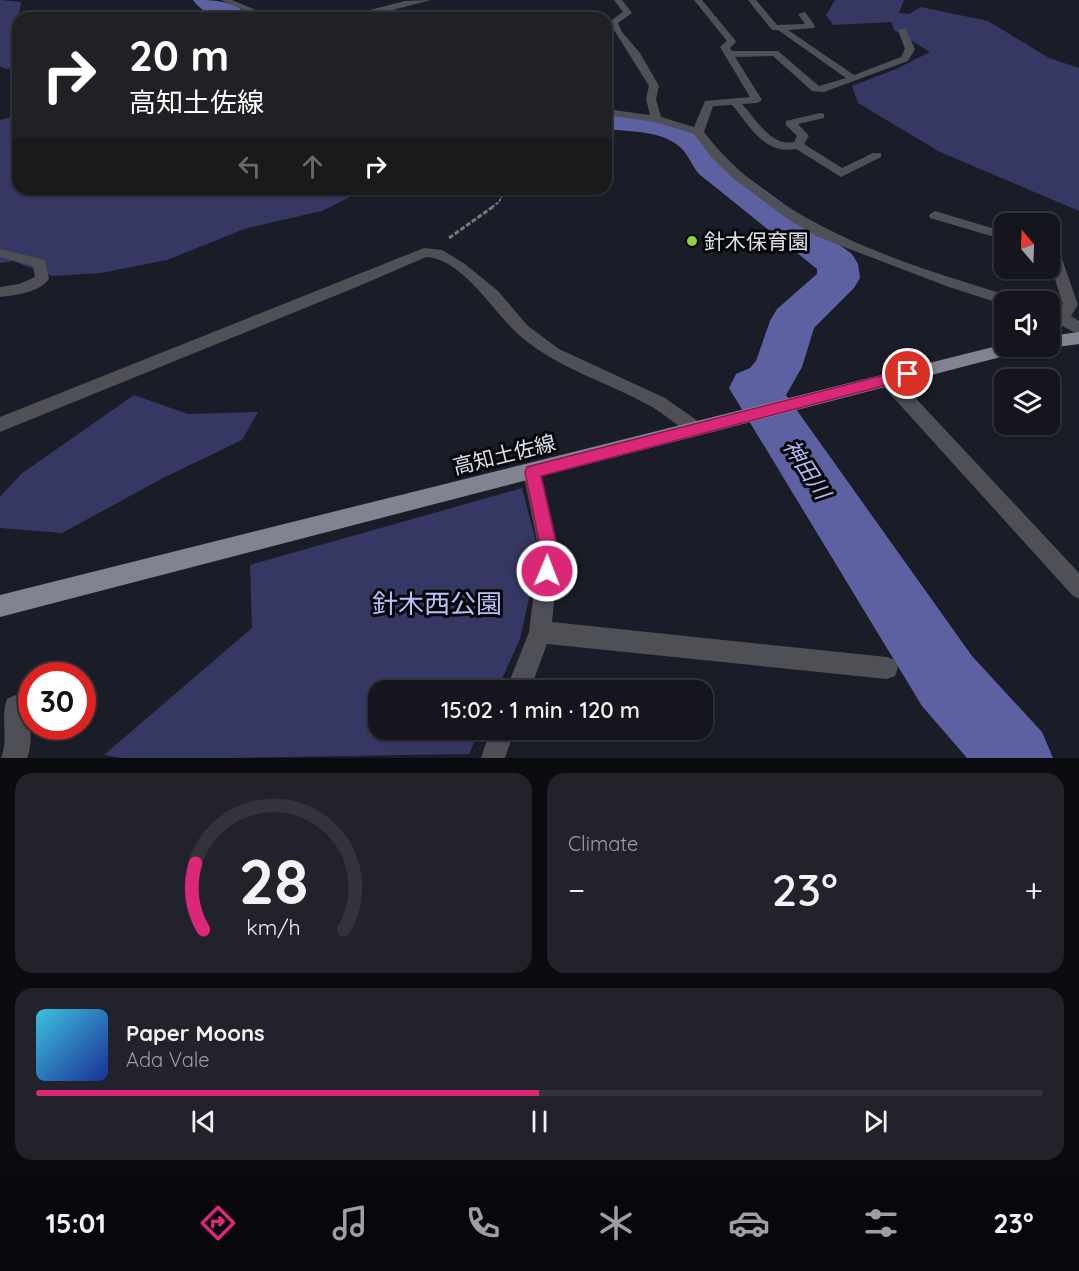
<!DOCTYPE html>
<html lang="en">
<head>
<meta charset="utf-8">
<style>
  body { margin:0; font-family:Quicksand,"Noto Sans JP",sans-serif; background:#21222a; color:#f1f3f6; height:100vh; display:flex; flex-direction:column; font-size:22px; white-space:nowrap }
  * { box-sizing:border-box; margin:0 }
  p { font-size:20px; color:#9d9fa4 }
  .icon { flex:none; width:33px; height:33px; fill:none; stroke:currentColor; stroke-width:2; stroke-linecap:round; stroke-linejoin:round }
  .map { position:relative; height:758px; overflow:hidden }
  .details { display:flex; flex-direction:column; gap:15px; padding:15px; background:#0b0c10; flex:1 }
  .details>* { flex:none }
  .banner { position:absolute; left:12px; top:12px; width:600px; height:183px; border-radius:18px; box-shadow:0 2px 4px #0004,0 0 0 2px #33343b; background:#202124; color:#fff; overflow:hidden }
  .needle { width:39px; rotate:341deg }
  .controls { position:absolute; left:994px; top:213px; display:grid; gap:12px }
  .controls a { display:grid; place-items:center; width:66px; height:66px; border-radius:12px; background:#14151d; box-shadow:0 2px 4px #0004,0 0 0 2px #33343b; font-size:30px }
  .speed { position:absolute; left:18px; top:662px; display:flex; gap:12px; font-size:30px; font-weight:700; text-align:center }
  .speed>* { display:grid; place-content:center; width:78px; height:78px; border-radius:50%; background:#14151d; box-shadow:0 2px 4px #0004,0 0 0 2px #33343b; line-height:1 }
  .speed .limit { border:9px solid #d22; background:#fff; color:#111 }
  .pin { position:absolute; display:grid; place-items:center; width:51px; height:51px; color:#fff; margin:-26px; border:3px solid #fff; border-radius:50%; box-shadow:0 2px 6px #0007 }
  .me { position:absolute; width:66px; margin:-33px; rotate:1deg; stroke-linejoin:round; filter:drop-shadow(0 0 4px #0008) }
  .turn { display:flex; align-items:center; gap:21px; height:126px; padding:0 18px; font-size:27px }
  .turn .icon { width:78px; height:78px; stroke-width:2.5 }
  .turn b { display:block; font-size:42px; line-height:51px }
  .lanes { display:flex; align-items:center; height:57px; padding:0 18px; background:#0003; justify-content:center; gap:30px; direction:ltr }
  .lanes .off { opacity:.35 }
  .big { font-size:45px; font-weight:600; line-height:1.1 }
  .details .card { flex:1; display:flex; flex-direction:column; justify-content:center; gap:9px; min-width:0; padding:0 21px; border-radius:18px; background:#21222a }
  .details .dial { align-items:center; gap:0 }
  .dial svg { height:156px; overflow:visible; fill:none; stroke:#33343b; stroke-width:7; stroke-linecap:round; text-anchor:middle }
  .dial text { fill:#f1f3f6; stroke:none }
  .song { display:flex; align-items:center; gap:18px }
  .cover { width:72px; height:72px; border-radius:9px; background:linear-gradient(135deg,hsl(190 70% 55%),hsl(230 70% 35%)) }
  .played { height:6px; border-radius:3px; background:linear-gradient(90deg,#db2777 50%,#33343b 50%) }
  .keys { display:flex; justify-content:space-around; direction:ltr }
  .heat { display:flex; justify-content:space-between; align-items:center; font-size:33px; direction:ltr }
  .details .tiles { flex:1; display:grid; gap:15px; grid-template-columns:1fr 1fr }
  .card:last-child { grid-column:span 2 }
  .trip { position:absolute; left:368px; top:680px; width:345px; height:60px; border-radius:18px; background:#14151d; box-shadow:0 2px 4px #0004,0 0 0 2px #33343b; font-weight:600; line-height:60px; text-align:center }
  .tabs { display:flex; height:96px; justify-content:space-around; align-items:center; background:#08080c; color:#9d9fa4 }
  .tabs .icon { width:42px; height:42px }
  .tabs .current { color:#db2777 }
  .tabs b { font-size:27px; color:#f1f3f6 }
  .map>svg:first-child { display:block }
</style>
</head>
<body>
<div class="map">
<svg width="1079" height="758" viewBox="0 0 1079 758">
  <rect width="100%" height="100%" fill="#1a1c27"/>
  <!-- green -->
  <path fill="#363863" d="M0,0L21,2L18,18V67L6,69L0,66Z
    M835,0H904L899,13L909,14L921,7L988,21L1049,58L1079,68V211L940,152L858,103L852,86L896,69L930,52L894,30L891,22L833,25L826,15Z
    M18,115V189H366L322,211L247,228L167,260L101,273L52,276L13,261L0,263V120Z
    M134,395L188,414L258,412L242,440L163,478L62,533L0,528V497L21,474Z
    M522,488L539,553L520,639L497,690H378V729H480L469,754L230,758H122L104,755L252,628L250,565Z"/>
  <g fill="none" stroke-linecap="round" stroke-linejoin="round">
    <!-- river -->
    <path fill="#5d61a1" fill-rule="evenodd" d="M193,0C213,0 237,0 250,18C229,18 206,19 193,0Z
      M606,109L667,119L700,131L724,160L852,254L858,264L860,278L854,288L814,328L802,367L786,395L972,656L1042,732L1053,758H967L922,706L729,388L736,374L750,368L756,361L770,321L777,309L817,274V269L699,174C693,167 689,157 683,150C665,130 630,132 606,129Z"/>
    <!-- path-far1 -->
    <path stroke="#757780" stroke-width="2" stroke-dasharray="3 1.5" stroke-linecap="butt" d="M492,207L499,202L505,189"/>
    <!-- path -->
    <path stroke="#757780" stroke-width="3" stroke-dasharray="5 2" stroke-linecap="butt" d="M449,238L494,206"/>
    <!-- minor -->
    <path fill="#4f5056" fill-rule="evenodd" d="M221,0H232L275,18H263Z
      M431,0L366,17L301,18L312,11H366L405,1Z
      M614,0H622L632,13L618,23L622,32L640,53L659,86L656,99L661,117L694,127L705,101L750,97L720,47L727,41L694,0H702L735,40L736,42L730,48L732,51H778L819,86L846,78L778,30H772L748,0H756L777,25L805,24L798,14L805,12L815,26L814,28L788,30L854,75L901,57L905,49L898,30L905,28L915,49L908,61L824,92L812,91L773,56L735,57L762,100L757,103L742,104C756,119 771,147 794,142L797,136L786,125V121L820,113L824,114V118L798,124L809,136L804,144L842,168L873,153H881V157L841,177L796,149C764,155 750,126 732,105L713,106L704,132C776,227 908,265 1017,298L1019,302H1005V305L949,287L818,237L789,220L734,179L712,158L694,134L655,122L606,115V109L650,115L646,99L649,86L609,22L623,12Z
      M935,211L1005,232V240L930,218L929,215Z
      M1050,246L1057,247L1059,250L1078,305L1071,316L1079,321V335L1050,319V308L1059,310L1063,304L1050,264Z
      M424,248L442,250L465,264L498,291L528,326L559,349L665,398L702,424L705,429L702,434L696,436L690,434C677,425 665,415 652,407C608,382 558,369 519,335C493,312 463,259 426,257L359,286L0,432V417Z
      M0,249L45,260L49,279C38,293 17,295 0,297V287L19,284L35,277L33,266L0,257Z
      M888,374L894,375L1079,573V599L1072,595L882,385L880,380L882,375Z
      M532,464L539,466L541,472L559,551L552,622L887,657L895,660L898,668L895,676L887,679L547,644L530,690H506L529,632L539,551L523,472L525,466Z
      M15,695L23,699C30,714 34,743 27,758H1C9,739 0,718 7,699Z
      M491,729H515L505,758H481Z"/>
    <!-- primary -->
    <path fill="#828390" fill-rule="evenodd" d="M1079,332V344L1050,348L1046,346H1050V336Z
      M1005,344V346H1028L1026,350L1020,352L0,617V595Z"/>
  </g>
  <!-- route -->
  <path fill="#db2777" stroke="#8e194d" stroke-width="1.5" d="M908,369L915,374L913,378L541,476L558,551L553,577L547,579L541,577L538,571L541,551L525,472L527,467Z"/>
  <!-- markers -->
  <circle fill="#91cd40" stroke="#06070b" stroke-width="2" cx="692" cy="241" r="6"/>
  <g text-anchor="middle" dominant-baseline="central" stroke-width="6" stroke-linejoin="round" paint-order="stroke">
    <!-- poi labels -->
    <g font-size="21" fill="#dfe0e8" stroke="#06070b" text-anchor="start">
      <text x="704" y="241">針木保育園</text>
    </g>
    <!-- street labels -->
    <g font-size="21" fill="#dfe0e8" stroke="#06070b">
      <text transform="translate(504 454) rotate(-14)">高知土佐線</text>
    </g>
    <!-- water labels -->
    <g font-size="22" font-style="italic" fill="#b5baf2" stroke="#06070b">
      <text transform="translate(807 469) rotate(57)">神田川</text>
    </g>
    <!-- near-park labels -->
    <g font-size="26" fill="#bac0f7" stroke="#06070b">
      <text x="437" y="603">針木西公園</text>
    </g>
  </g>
</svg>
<div class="controls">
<a><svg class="needle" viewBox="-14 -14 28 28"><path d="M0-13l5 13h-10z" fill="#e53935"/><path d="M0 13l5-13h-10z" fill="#9d9fa4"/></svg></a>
<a><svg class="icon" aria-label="sound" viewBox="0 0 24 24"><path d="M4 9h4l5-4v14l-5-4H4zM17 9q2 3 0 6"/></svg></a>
<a><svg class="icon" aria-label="layers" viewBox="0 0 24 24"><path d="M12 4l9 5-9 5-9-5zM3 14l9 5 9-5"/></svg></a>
</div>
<div class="speed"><div class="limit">30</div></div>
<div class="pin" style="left:908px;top:374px;background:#d93025"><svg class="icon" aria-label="arrive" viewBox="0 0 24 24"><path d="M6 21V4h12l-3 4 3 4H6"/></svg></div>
<svg class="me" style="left:547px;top:571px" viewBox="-20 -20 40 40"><circle r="17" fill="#db2777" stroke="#fff" stroke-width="3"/><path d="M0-11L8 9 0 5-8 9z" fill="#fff"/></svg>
<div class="trip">15:02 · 1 min · 120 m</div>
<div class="banner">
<div class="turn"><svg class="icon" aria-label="right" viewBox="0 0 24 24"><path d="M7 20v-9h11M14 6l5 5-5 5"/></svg><div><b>20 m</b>高知土佐線</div></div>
<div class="lanes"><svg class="icon off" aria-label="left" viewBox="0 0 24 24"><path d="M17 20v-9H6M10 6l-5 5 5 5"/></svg><svg class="icon off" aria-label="ahead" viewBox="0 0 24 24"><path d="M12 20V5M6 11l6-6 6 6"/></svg><svg class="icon" aria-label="right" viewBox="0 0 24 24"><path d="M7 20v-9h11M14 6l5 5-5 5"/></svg></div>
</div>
</div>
<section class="details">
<div class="tiles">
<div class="card dial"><svg viewBox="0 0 100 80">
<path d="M14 69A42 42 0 1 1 86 69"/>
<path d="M14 69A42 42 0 0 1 10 35" stroke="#db2777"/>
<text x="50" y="56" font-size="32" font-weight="700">28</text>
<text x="50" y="72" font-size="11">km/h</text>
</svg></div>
<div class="card"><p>Climate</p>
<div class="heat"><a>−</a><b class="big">23°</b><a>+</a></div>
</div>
<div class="card">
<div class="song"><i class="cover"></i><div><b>Paper Moons</b><p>Ada Vale</p></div></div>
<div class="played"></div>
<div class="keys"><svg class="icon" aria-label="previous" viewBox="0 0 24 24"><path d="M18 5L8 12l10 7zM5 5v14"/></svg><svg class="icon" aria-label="pause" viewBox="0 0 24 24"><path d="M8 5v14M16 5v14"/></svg><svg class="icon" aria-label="next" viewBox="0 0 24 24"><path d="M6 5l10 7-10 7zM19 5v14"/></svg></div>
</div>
</div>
</section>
<nav class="tabs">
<b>15:01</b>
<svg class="icon current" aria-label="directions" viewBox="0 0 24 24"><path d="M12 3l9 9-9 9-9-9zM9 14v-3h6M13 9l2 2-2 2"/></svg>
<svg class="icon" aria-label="music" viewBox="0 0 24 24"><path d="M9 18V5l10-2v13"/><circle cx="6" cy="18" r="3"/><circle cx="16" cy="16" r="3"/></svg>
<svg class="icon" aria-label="phone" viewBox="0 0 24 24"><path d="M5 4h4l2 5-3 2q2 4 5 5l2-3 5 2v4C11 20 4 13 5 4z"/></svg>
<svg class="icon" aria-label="climate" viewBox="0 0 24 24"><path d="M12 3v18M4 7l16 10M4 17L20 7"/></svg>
<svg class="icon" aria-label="car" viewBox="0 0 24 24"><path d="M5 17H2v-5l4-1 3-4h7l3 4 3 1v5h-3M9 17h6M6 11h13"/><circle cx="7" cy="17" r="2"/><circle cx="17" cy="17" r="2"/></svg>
<svg class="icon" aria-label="filters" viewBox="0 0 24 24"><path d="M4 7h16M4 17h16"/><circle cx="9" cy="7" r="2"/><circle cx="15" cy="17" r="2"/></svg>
<b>23°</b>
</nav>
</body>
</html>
